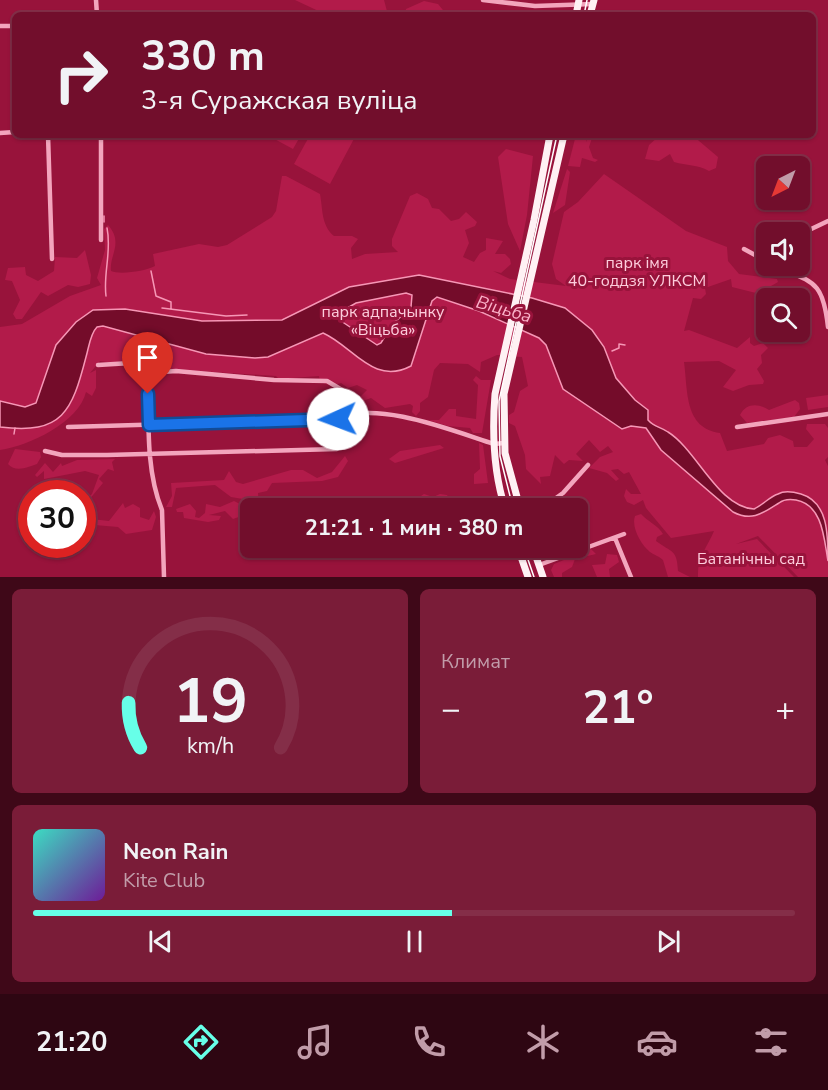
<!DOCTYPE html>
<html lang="ru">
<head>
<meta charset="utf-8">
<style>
  body { margin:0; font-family:"Nunito Sans",sans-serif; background:#7a1c38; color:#f1f3f6; height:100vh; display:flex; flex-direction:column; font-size:22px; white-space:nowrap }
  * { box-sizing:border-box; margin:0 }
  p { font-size:20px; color:#c19ca9 }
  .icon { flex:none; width:33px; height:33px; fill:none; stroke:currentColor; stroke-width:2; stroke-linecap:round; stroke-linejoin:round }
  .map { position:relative; height:577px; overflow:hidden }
  .sheet { display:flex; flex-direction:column; gap:12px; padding:12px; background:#3f0818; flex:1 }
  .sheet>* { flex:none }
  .hud { position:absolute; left:12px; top:12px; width:804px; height:126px; border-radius:9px; box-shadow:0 2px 4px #0004,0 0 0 2px #842e48; background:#720e2c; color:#f1f3f6; overflow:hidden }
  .needle { width:39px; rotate:222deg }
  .fabs { position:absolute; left:756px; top:156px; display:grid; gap:12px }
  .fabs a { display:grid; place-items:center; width:54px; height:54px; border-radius:9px; background:#720e2c; box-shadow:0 2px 4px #0004,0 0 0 2px #842e48; font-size:30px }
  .speed { position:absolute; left:18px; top:480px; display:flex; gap:12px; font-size:30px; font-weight:700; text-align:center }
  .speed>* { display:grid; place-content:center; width:78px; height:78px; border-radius:50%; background:#720e2c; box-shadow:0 2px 4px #0004,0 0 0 2px #842e48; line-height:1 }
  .speed .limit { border:9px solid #d22; background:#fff; color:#111 }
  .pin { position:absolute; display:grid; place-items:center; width:51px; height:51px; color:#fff; margin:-62px -26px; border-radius:50% 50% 50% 0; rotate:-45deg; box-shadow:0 0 6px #0007 }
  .pin .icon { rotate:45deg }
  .me { position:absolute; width:66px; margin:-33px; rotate:268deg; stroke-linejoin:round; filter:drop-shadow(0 0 4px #0008) }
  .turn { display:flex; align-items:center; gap:21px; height:126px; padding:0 30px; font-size:27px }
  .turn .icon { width:78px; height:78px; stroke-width:2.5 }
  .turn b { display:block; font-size:42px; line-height:51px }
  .big { font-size:45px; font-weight:700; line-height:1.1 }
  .sheet .widget { flex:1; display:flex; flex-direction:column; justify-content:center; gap:9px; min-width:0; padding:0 21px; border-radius:9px; background:#7a1c38 }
  .sheet .dial { align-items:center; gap:0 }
  .dial svg { height:156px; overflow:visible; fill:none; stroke:#842e48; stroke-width:7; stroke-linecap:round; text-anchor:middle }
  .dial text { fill:#f1f3f6; stroke:none }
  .song { display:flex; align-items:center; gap:18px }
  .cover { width:72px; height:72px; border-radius:9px; background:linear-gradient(135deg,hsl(170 70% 55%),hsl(280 70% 35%)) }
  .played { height:6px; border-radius:3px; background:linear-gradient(90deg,#67ffe8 55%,#842e48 55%) }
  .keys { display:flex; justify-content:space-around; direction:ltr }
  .heat { display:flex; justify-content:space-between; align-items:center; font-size:33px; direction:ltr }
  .sheet .tiles { flex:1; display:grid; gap:12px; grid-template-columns:1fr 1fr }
  .widget:last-child { grid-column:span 2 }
  .trip { position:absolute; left:240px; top:498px; width:348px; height:60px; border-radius:9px; background:#720e2c; box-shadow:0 2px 4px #0004,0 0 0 2px #842e48; font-weight:700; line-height:60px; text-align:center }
  .tabs { display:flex; height:96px; justify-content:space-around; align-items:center; background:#2e0612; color:#c19ca9 }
  .tabs .icon { width:42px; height:42px }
  .tabs .active { color:#67ffe8 }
  .tabs b { font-size:27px; color:#f1f3f6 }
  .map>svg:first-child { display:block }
</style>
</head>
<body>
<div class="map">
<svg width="828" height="577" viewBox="0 0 828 577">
  <rect width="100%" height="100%" fill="#98133b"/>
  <!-- green -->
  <path fill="#b21b4a" d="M295,0H384L388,15H327Z
    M424,1L438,4L447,15H405L406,9Z
    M267,135H301L293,149Z
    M310,135H356L330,184L294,164Z
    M576,135H583L587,142L585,135H593L589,147L593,158L598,160L595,162L582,158L580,167L568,166Z
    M660,135H692L718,157L716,168L709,171C697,164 687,166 674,162L670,154L659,161L645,159L649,145Z
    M506,149L533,156L527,215L520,251L508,224L498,157Z
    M567,169L570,172L565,205L553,213Z
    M604,174L686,231L727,247L728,261L739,274L777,279L778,282L771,286V292L756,293L732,287L731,279L705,288L706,294L701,299L693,298L684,331L689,330L737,348L750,337V343L754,346L763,343L768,348L761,355L762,363L757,369L764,381L763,384L749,385L733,391L723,387L736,370L719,361L684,362C688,391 684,428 720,433L727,451L764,444L768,438L780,435L793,441L794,447H807L814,439L806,429L807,424H825L828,428V457L825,460L828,466V577H798L758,536L736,544L757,539L794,577H698C697,557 707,548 714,531L671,538L646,508L643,500L634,505L627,502L624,496L626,489L631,494H641L629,472L624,474L618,469L611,470L619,479L616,481L607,473L589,468L600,457L613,452L608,446L600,452L589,440L576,454L583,461L569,460L564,464L555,455L550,476L540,477L541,484L526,469L525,455L515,426L509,423V415L514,412L520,391L528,386L522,357L497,355L481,362L480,372L468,364L440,363L434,370L428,397L420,403V411L416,416L412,412L413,406L410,404L385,408L371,398L360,402L358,399L367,390L357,385L348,388L341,383L332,386L320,382L319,376L279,379L276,376L151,368L100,361L90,373L96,370V388L92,396L86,392C79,422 29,446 0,450V327L22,324L70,296L101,285L97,278L105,250L104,229L108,225C124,243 109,255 111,271C120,275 146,271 155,266L153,254L199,244L218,247L227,245L272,217L276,211L282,176H286L320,194C323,210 321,225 334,236H352L358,239L351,248L352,259L365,254L398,252L392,246V239L410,196L417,193L428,199L432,208L439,209L451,221L459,219L466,212L477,222L475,226L465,230L469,243L463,257L474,262L480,253L486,250V238L503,241L495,254H505L510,259L511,264L501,273L493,271L510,279L566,286L556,279L552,264L564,212L578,202Z
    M85,250L91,275L90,284L78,287L68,285L48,296L41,292L22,319H16L13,314L20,300L12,281L5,280L8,268L25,267L26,275L38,281L54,271L55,257L77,258Z
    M476,376L481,380H491L482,433H473L470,428L448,426L428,420H439L449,409H456V416L476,419L478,385L473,380Z
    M828,395V407L808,410L806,398Z
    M795,400L799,403L800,409L794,417L747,423L740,415C746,403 758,403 769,410Z
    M479,443L483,445L488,483L474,484V474L480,469Z
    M440,445L444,448L395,463L389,459L400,451Z
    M15,449L40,452L41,457L37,464C28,467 16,473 8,464Z
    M345,456L348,461L338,477L322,481L272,483L267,491L258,493L259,508H250V513L233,519L225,511L209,515L221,516L219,520L208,522L184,518L183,512H177L176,509L190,504L196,511L195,517L199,518L205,513L206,504L220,507L234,501L242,505L243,499L231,497L215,485L176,488L172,507H166L172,496L171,483L224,480L229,471L236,482L243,484L291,470H303L317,478L332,472Z
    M115,459L112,462L114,471L108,469L99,479L103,483L83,507L85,500L92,494L99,475L85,471L44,479V471L37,477L35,475L45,463L53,472L61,463L62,466L77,460Z
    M424,494L433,497L440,494L447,495L450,500L427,508L420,503L421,496Z
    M123,503L125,508L133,504L140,508V517L149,520L154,511L156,517L152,530L126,534L118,527L83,524V518L109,521Z
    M641,514C647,521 659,526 663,534L657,537L656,541C672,553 677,549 678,571L690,577H668L663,560C659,556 654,555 650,552C641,545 631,527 635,516Z
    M591,549L596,554L575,559L572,567L562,573V577H554L551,570L554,564Z
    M607,554L617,555L619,562L609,569L610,577H597L592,565L605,564Z"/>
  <!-- water -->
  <path fill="#740c2a" stroke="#f697b6" stroke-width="1.5" fill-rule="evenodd" d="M419,275L532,298L565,308L592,330L604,347L616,378L635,400L648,410V420C654,427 661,427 668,432C697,450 718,507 754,509C763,505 769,497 778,494C785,490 794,492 801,494C828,502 828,534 828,561C824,539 823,505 796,500C790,499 784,499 779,503C763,513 752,522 733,512L661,450L646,428L631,426L622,429L563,389L546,345L539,338L479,311L437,297L432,301L411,366C373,386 353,346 323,333L268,357L255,358L206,354L103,326L97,327C90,334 89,347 86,357C72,411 63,435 0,427V401L25,407L36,403L56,345L76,322L93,310L125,309L202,321L282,320L349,287ZM406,293L412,295L411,307L392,325L381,343L377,345L341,321L342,311L356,303Z"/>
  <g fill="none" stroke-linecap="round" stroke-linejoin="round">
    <!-- stream -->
    <path stroke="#f697b6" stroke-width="1.5" d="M104,216V222
      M151,271L156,296L171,302V309
      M106,296C103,273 112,251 107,228
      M162,308L226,316L247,315
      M612,351L619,348V344L625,345
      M14,434L15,428"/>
    <!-- minor -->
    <path stroke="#f3a5bd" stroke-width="4.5" d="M96,0L97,15
      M483,0L535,6L593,4
      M0,26H15
      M0,133L15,132
      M48,135L52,259
      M807,231L828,221
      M101,240V135
      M744,249L766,261
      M776,266C814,283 823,281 828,327
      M98,365L131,363L148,373
      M148,373L176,371L274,380L327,381L342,390L350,413
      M148,373C149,417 145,469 162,510L164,577
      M68,427L338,419C377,400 453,431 494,444L504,443
      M737,427L828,414
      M45,451L62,455H107L337,449L338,419
      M542,508L563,493L588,465
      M615,538L631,577
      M539,565L624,534"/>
    <!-- primary -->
    <path stroke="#fff1f4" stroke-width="7" d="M576,15L579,0
      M590,15L594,0
      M505,508C493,471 492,433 495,394L534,220L550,135
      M520,508L505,453L504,394L564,135
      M518,548L528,577
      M533,548L543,577"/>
    <!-- tram -->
    <path stroke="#fff" stroke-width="1.5" d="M584,15L587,0
      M513,508L500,456L499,401L557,135
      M524,548L534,577"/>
  </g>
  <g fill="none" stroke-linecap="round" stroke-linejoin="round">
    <!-- route casing -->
    <g stroke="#114b97" stroke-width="15">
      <path id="route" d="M148,394L149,425L338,419"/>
    </g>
    <!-- route -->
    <use href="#route" stroke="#1a73e8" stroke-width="10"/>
  </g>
  <g text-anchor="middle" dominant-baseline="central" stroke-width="6" stroke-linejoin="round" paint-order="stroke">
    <!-- park labels -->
    <g font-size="16" fill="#fdcddc" stroke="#98133b">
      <text x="637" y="263">парк імя<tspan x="637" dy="18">40-годдзя УЛКСМ</tspan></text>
      <text x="383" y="312">парк адпачынку<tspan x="383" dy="18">«Віцьба»</tspan></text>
      <text x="751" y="559">Батанічны сад</text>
    </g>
    <!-- water labels -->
    <g font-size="18" font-style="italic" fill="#fab1c8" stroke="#98133b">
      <text transform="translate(504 309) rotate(16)">Віцьба</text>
    </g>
  </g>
</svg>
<div class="fabs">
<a><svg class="needle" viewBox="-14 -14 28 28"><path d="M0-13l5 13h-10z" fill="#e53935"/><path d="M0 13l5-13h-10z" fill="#c19ca9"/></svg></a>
<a><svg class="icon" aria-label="sound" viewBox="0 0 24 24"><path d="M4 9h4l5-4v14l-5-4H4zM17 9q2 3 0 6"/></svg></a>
<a><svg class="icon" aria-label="search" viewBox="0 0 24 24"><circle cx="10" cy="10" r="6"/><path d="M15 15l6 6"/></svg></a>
</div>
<div class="speed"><div class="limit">30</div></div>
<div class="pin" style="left:148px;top:394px;background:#d93025"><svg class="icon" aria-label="arrive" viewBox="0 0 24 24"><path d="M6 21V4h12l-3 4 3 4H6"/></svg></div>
<svg class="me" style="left:338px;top:419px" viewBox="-20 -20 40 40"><circle r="19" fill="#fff"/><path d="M0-13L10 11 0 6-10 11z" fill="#1a73e8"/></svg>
<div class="trip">21:21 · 1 мин · 380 m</div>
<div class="hud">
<div class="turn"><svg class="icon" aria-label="right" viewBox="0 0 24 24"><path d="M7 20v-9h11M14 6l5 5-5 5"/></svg><div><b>330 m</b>3-я Суражская вуліца</div></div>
</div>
</div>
<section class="sheet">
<div class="tiles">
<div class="widget dial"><svg viewBox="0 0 100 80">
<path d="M14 69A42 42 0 1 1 86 69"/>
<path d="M14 69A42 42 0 0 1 8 46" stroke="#67ffe8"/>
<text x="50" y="56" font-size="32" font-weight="700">19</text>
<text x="50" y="72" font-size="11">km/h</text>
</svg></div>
<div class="widget"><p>Климат</p>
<div class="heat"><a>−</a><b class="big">21°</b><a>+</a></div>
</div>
<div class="widget">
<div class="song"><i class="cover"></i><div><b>Neon Rain</b><p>Kite Club</p></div></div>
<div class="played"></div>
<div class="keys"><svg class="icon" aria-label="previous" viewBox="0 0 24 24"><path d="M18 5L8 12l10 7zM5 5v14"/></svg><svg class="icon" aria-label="pause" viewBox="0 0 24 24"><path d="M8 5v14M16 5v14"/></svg><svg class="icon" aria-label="next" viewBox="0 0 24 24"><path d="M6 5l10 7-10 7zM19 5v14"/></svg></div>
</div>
</div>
</section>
<nav class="tabs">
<b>21:20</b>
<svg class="icon active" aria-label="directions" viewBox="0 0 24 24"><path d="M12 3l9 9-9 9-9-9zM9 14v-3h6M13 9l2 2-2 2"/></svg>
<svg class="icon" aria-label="music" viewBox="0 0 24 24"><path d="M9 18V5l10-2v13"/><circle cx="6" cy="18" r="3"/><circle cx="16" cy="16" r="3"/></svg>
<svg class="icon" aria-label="phone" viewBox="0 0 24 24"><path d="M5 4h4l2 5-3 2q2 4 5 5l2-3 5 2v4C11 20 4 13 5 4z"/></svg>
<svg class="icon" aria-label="climate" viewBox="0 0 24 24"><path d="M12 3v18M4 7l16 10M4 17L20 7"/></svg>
<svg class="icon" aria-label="car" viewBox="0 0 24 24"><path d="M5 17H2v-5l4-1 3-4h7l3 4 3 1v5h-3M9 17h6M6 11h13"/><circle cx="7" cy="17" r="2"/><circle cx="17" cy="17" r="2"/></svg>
<svg class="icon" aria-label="filters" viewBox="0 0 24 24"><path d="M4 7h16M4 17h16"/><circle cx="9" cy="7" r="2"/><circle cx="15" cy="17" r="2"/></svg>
</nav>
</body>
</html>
